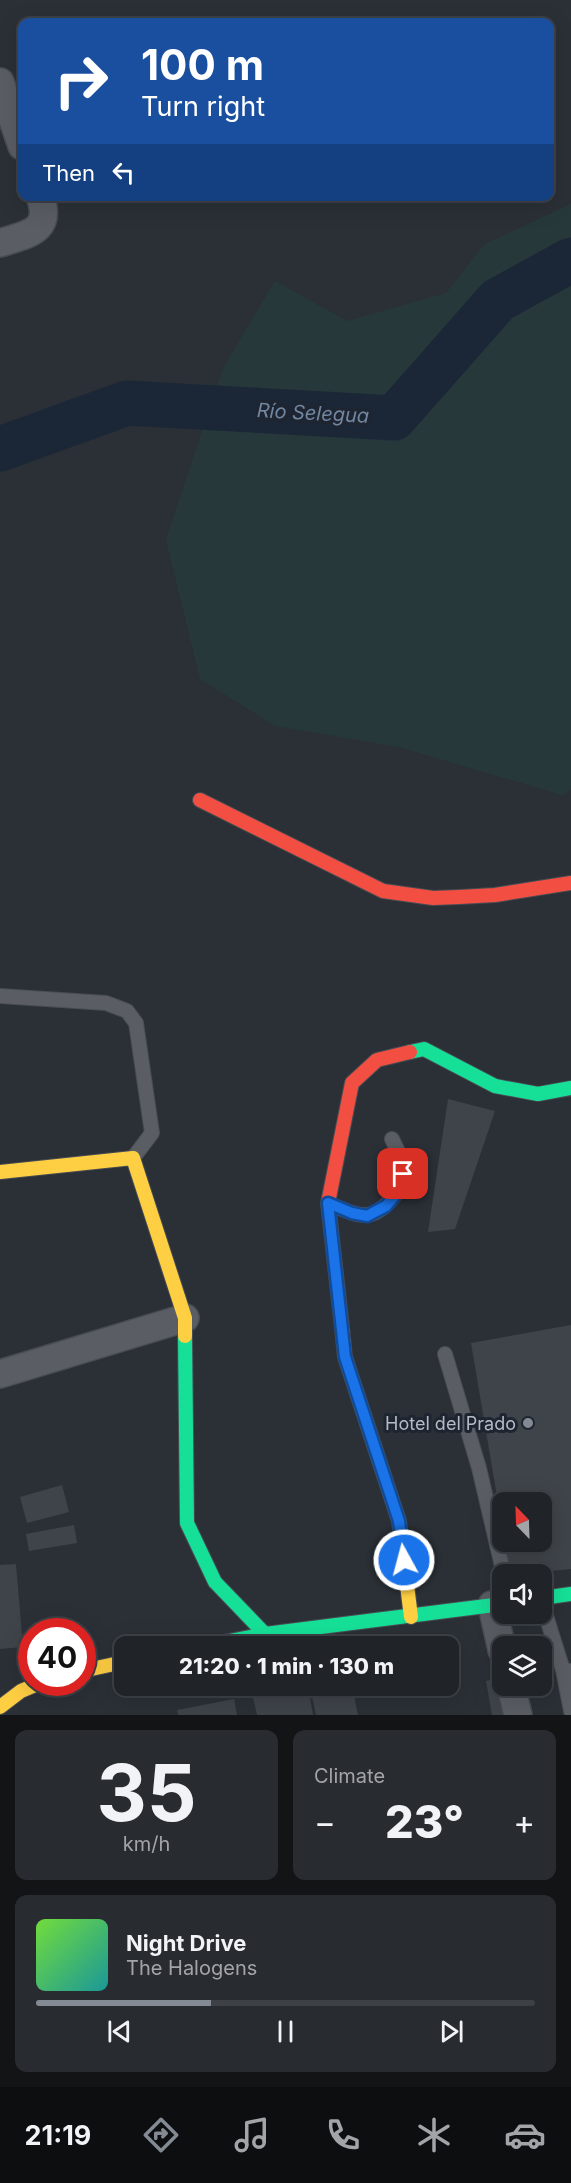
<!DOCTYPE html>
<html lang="en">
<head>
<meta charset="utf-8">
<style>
  body { margin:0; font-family:Inter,sans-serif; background:#282c30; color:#f1f3f6; height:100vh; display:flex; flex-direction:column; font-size:22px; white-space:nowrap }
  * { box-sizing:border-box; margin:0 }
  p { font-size:20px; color:#a2a4a8 }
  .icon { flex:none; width:33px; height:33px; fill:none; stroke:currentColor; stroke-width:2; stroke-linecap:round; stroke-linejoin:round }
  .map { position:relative; height:1715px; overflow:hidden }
  .panel { display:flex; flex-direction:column; gap:15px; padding:15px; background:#121416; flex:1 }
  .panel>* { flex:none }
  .top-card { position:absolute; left:18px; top:18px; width:536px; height:183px; border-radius:12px; box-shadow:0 6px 24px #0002,0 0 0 2px #3d4145; background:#1a4fa0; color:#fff; overflow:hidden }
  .needle { width:39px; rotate:337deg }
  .tools { position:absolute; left:492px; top:1492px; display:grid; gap:12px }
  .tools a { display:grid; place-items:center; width:60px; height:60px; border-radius:12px; background:#202428; box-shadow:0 6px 24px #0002,0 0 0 2px #3d4145; font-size:30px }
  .speed { position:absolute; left:18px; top:1618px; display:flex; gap:12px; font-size:30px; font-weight:700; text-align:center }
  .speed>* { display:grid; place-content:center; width:78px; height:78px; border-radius:50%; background:#202428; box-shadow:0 6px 24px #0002,0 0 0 2px #3d4145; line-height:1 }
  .speed .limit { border:9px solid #d22; background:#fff; color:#111 }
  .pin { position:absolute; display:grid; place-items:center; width:51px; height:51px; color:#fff; margin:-26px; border-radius:12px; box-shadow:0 3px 9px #0006 }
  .me { position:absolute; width:66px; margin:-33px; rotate:353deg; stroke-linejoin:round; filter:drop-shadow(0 0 4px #0008) }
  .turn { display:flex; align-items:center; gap:21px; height:126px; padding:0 24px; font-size:27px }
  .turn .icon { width:78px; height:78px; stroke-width:2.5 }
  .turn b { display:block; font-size:42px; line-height:51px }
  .then { display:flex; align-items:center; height:57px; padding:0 24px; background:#0003; gap:12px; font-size:22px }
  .big { font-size:45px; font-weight:800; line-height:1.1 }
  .panel .widget { flex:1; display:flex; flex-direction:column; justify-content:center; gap:9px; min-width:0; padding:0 21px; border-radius:12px; background:#282c30 }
  .panel .dial { align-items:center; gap:0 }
  .dial b { font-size:78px; line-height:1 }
  .song { display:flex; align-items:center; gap:18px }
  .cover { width:72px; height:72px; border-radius:9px; background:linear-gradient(135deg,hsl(100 70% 55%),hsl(180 70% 35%)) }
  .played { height:6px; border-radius:3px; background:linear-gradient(90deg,#848a94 35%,#3d4145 35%) }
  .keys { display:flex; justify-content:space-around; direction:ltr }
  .heat { display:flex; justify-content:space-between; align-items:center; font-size:33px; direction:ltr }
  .panel .tiles { flex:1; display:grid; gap:15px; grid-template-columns:1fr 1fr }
  .widget:last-child { grid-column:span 2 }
  .trip { position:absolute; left:114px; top:1636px; width:345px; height:60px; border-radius:12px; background:#202428; box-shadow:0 6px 24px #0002,0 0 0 2px #3d4145; font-weight:800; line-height:60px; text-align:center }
  .menu { display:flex; height:96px; justify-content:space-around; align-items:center; background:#0d0e10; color:#a2a4a8 }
  .menu .icon { width:42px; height:42px }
  .menu .on { color:#848a94 }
  .menu b { font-size:27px; color:#f1f3f6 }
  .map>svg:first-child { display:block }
</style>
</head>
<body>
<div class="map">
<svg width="571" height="1715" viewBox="0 0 571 1715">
  <rect width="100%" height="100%" fill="#2a3036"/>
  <!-- green -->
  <path fill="#27383b" d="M571,204V790L562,795L399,747L275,726L200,679L166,540L224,366L275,281L347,321L446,293L485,244Z"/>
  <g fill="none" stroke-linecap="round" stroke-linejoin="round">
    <!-- river -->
    <path stroke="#1b2737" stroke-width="45" d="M0,449L127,403L394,418L498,300L571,260"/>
  </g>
  <!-- building -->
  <path fill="#3f444a" d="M448,1099L495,1111L455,1229L428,1232Z
    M571,1325V1569L511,1575L505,1542H542V1503H502L501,1520L471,1343Z
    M62,1485L69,1512L27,1523L20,1497Z
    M74,1525L77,1543L29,1551L26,1534Z
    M16,1564L23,1647L0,1649V1565Z
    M502,1677L511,1715H492L486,1681Z
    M286,1686H308L313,1715H257L252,1693Z
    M310,1686H352L358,1715H316Z
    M234,1699L237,1715H178L177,1710Z"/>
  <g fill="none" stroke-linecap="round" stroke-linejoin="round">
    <!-- lane casing -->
    <g stroke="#484c53" stroke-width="16">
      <path id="lane" d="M0,996L106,1003L127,1011L136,1023L152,1133L133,1158
        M330,1204C370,1222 375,1219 403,1186V1162L392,1139
        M445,1354L479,1468L504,1575
        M542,1603L563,1670L571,1671
        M563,1670L571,1711"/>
    </g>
    <!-- street casing -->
    <g stroke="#484c53" stroke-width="30">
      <path id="street" d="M0,82L22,146
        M0,243C27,234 53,232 40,196
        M0,1374L185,1318
        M492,1605L502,1650
        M511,1686L518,1715"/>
    </g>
    <!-- fast casing -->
    <g stroke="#484c53" stroke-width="16">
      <path id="fast" d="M410,1052L424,1049L495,1086L538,1094L571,1088
        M185,1336L187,1523L215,1582L265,1634
        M542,1598L571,1594
        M199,1647L265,1634L502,1604"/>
    </g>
    <!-- slow casing -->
    <g stroke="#484c53" stroke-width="16">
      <path id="slow" d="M0,1172L133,1158L185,1318V1336
        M342,1328L345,1357L399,1521L411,1617
        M82,1671L124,1662
        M0,1707L21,1691L40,1683"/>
    </g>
    <!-- jam casing -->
    <g stroke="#484c53" stroke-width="16">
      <path id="jam" d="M200,800L383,891L433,898L459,897L495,895L571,883
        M342,1328L328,1203L352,1083L377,1060L410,1052"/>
    </g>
    <!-- lane -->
    <use href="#lane" stroke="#5a5d64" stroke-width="14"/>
    <!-- street -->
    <use href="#street" stroke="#5a5d64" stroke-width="27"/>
    <!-- fast -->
    <use href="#fast" stroke="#16e098" stroke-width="14"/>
    <!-- slow -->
    <use href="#slow" stroke="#ffcf43" stroke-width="14"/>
    <!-- jam -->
    <use href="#jam" stroke="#f24e42" stroke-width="14"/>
  </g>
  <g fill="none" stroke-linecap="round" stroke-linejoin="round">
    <!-- route casing -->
    <g stroke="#114b97" stroke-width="15">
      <path id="route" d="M403,1174V1186L386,1206L367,1216L352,1213L328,1203L345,1357L399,1521L404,1560"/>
    </g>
    <!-- route -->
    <use href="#route" stroke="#1a73e8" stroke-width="10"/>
  </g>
  <!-- markers -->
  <circle fill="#848a94" stroke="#1e2530" stroke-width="2" cx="528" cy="1423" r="6"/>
  <g text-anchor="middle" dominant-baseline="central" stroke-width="6" stroke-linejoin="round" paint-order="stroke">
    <!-- poi labels -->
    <g font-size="18" fill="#b5bbc6" stroke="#1e2530" text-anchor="end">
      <text x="516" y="1423">Hotel del Prado</text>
    </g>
    <!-- water labels -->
    <g font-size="20" font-style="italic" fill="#7186a2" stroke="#1e2530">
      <text transform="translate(313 413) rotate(3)">Río Selegua</text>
    </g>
  </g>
</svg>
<div class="tools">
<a><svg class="needle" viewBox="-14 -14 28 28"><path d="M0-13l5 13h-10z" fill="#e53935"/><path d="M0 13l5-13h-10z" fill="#a2a4a8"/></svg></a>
<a><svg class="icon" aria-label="sound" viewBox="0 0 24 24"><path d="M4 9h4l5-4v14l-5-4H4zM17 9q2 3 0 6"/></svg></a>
<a><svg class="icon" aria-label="layers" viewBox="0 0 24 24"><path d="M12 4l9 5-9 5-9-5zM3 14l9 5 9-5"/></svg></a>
</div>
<div class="speed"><div class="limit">40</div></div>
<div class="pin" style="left:403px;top:1174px;background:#d93025"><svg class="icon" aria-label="arrive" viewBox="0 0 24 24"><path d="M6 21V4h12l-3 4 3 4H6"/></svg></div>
<svg class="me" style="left:404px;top:1560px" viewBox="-20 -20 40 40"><circle r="17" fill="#1a73e8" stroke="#fff" stroke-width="3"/><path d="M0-11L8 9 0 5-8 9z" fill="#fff"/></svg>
<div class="trip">21:20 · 1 min · 130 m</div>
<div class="top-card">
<div class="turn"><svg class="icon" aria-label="right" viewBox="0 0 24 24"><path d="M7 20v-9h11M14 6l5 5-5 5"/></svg><div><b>100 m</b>Turn right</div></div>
<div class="then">Then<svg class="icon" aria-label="left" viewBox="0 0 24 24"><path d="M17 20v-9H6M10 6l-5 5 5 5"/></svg></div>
</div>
</div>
<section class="panel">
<div class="tiles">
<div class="widget dial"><b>35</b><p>km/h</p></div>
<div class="widget"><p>Climate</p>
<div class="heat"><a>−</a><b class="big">23°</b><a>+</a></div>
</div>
<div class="widget">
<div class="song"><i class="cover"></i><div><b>Night Drive</b><p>The Halogens</p></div></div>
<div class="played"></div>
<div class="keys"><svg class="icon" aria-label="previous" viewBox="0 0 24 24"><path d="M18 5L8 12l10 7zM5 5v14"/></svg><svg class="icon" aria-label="pause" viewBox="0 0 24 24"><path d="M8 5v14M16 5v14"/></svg><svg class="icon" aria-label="next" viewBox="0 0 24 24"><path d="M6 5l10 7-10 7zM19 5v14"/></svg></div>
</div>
</div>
</section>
<nav class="menu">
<b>21:19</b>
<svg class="icon on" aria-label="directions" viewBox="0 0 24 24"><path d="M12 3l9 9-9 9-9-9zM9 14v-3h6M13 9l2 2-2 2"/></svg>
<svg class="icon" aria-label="music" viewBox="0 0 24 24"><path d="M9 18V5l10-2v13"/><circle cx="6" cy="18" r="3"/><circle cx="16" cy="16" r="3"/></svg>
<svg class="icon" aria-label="phone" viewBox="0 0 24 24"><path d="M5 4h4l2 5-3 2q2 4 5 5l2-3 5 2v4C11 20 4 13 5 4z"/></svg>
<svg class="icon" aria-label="climate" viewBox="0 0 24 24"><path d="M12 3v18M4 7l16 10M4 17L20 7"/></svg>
<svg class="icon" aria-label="car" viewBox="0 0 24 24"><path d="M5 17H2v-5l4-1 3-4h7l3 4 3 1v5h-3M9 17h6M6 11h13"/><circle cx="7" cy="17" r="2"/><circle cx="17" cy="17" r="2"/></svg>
</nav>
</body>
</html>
